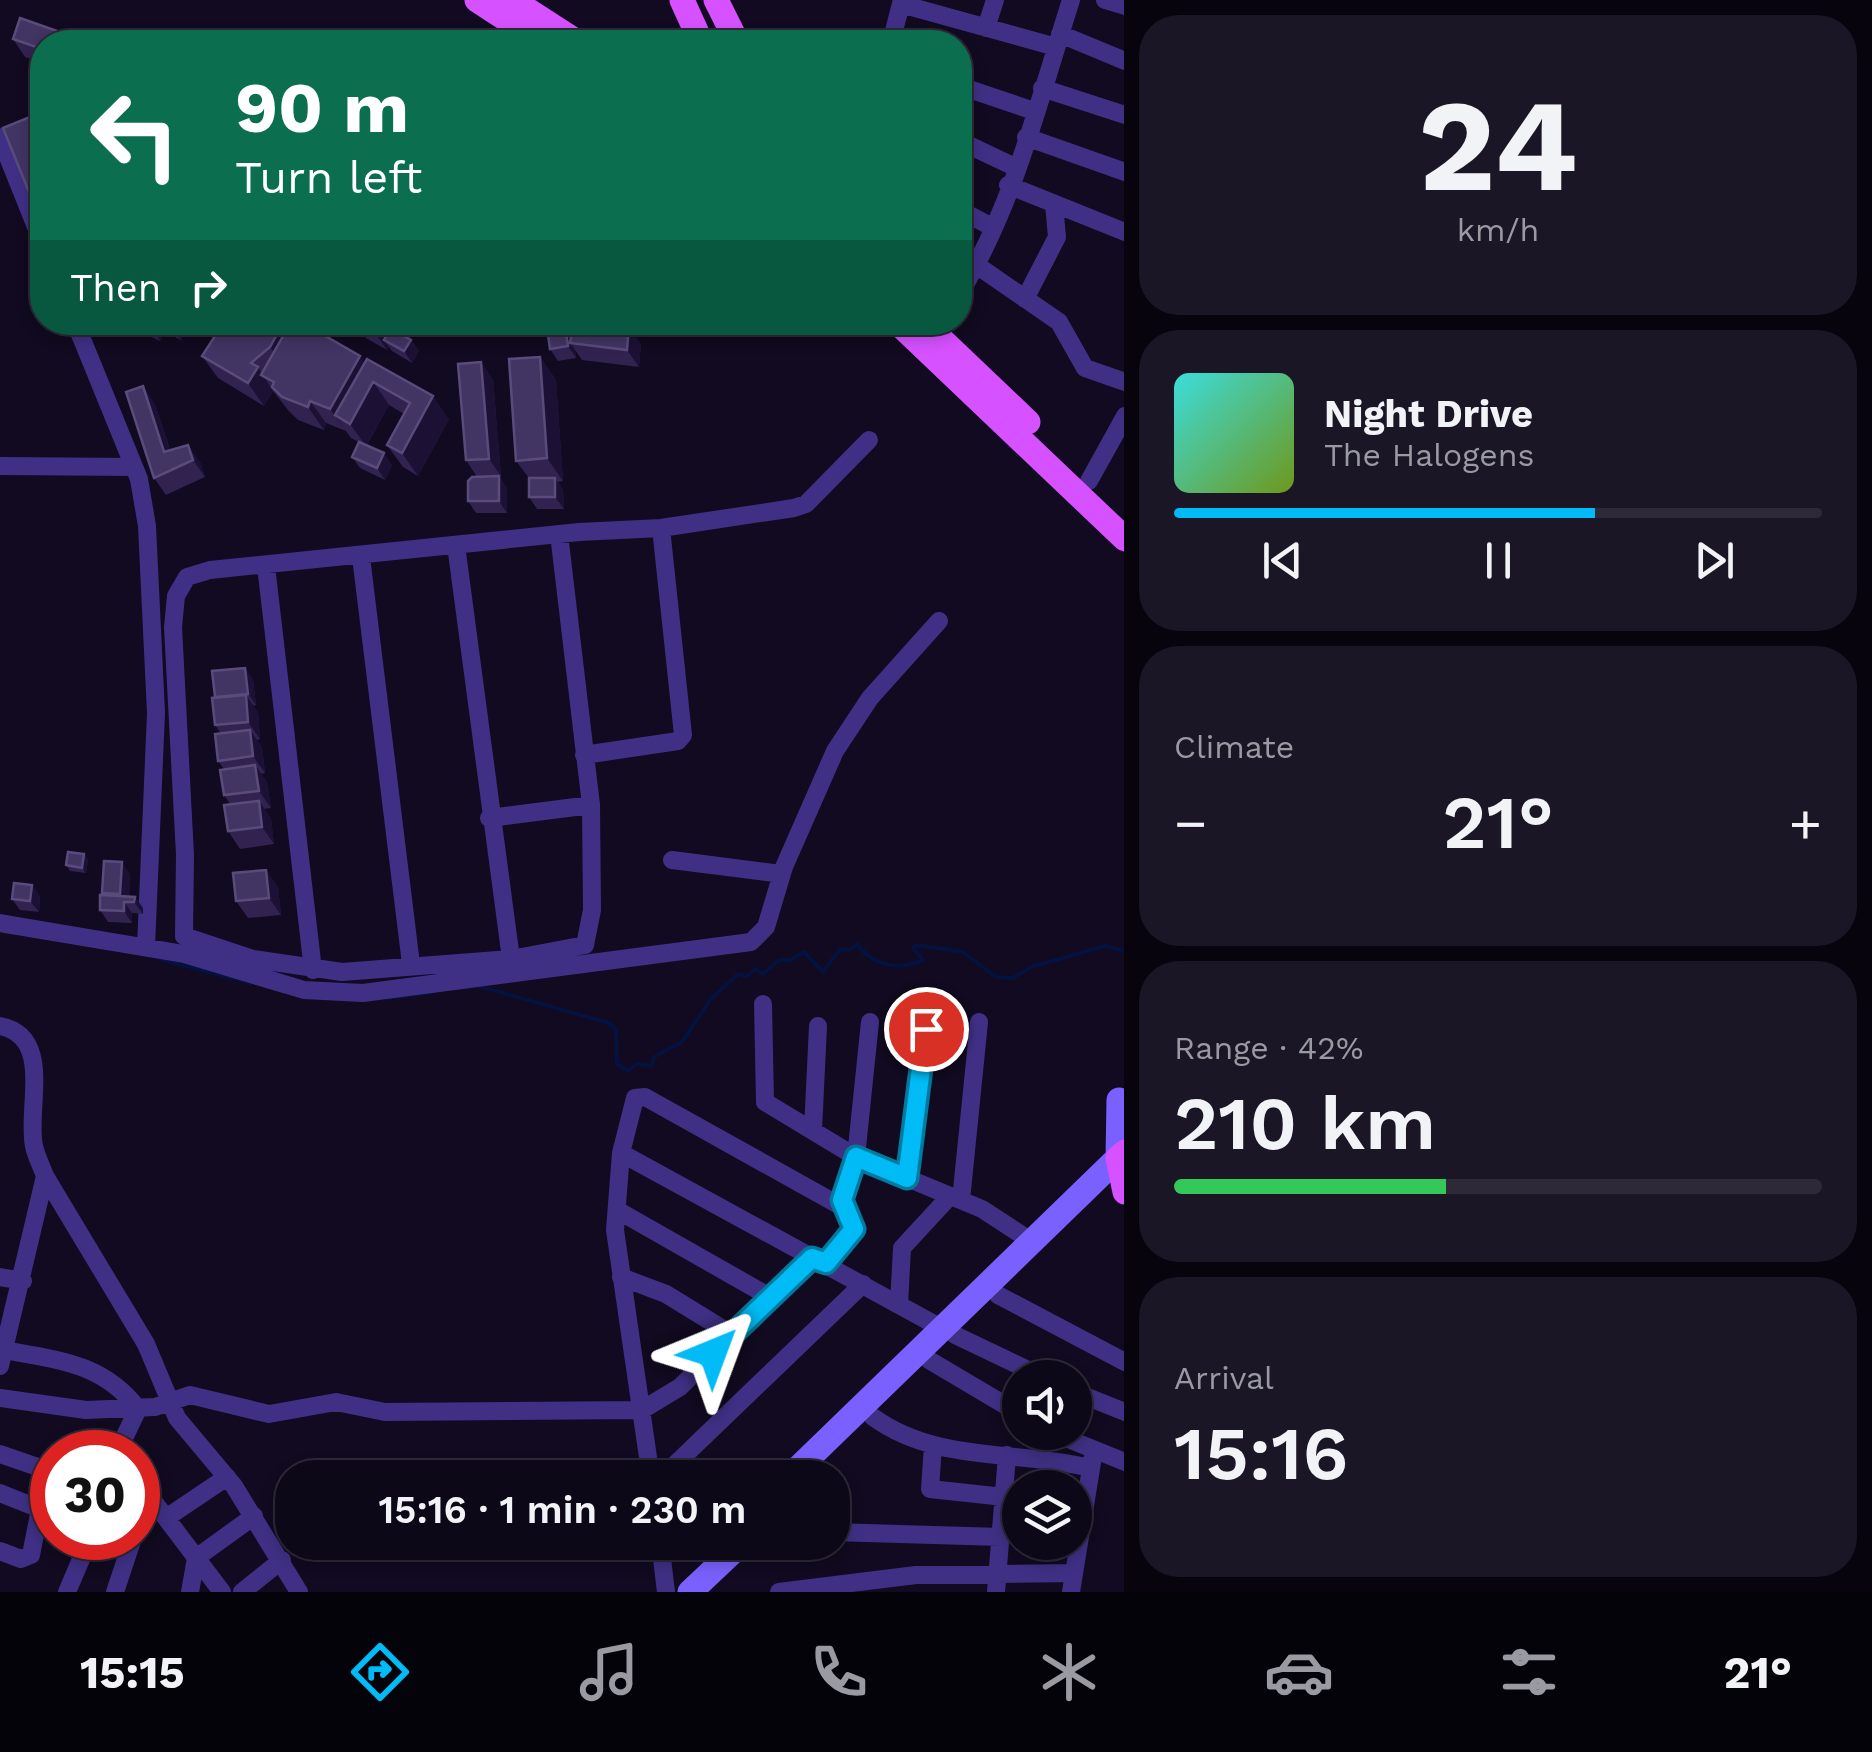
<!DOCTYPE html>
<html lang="en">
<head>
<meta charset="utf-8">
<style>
  body { margin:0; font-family:"Work Sans",sans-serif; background:#1b1625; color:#f1f3f6; height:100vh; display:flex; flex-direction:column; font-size:38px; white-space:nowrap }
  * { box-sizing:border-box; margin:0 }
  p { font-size:32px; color:#9a9aa2 }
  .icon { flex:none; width:55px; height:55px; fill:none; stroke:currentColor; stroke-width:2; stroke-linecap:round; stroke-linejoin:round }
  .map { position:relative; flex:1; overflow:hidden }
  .sheet { display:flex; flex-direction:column; gap:15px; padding:15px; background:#07040d; width:748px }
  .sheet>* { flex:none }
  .guide { position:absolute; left:30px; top:30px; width:942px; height:305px; border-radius:40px; box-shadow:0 5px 15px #0003,0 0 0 2px #2d2937; background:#0b6e4f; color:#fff; overflow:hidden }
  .fabs { position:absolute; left:1002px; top:1360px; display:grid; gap:20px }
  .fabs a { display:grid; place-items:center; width:90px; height:90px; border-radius:50%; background:#0d0818; box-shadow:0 5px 15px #0003,0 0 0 2px #2d2937; font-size:50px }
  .speed { position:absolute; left:30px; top:1430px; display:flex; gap:20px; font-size:50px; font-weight:700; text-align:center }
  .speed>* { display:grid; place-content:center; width:130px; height:130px; border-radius:50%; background:#0d0818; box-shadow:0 5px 15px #0003,0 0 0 2px #2d2937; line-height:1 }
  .speed .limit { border:15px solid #d22; background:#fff; color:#111 }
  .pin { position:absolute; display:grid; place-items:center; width:85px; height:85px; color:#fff; margin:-42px; border:5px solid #fff; border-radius:50%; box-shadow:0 2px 10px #0007 }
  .me { position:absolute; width:110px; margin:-55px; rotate:44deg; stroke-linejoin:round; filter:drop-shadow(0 0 8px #0008) }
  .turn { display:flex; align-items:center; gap:35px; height:210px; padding:0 40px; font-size:45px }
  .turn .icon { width:130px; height:130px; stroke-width:2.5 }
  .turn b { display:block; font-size:70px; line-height:85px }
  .then { display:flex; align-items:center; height:95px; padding:0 40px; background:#0003; gap:20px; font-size:38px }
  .big { font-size:75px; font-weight:600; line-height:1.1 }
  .sheet .card { flex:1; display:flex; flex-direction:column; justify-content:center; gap:15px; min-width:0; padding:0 35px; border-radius:40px; background:#1b1625 }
  .sheet .dial { align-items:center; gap:0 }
  .dial b { font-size:130px; line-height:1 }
  .song { display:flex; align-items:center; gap:30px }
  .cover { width:120px; height:120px; border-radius:15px; background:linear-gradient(135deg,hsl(180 70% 55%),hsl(80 70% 35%)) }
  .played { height:10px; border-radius:5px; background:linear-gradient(90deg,#00bbf5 65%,#2d2937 65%) }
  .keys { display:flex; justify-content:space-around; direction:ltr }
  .heat { display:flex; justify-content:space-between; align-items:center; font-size:55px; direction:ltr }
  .charge { height:15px; border-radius:8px; background:linear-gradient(90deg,#34c759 42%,#2d2937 0) }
  .trip { position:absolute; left:275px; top:1460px; width:575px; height:100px; border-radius:40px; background:#0d0818; box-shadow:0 5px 15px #0003,0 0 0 2px #2d2937; font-weight:600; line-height:100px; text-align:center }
  .tab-bar { display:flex; height:160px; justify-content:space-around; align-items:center; background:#05030a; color:#9a9aa2 }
  .tab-bar .icon { width:70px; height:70px }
  .tab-bar .on { color:#00bbf5 }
  .tab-bar b { font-size:45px; color:#f1f3f6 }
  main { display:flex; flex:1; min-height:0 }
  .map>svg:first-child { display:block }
</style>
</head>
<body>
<main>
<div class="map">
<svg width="1125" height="1592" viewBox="0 0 1125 1592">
  <rect width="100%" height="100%" fill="#110a20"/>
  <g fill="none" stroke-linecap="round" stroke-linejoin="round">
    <!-- stream -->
    <path stroke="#041240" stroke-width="4" d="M159,959L252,983
      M478,986L609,1023L616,1030L617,1064L628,1071L637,1064L651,1066L654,1057L682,1042L711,999L738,974L747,976L755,969L763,974L779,960H791L804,952L823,972L840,949L849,950L857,944C873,966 898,971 923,960L913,948L918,945L963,952L996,977L1013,978L1031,967L1105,946L1125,951
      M389,998L434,992"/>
    <!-- street -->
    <path stroke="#3f3085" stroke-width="18" d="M1105,0L1125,6
      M901,4L1056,47
      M986,28L995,0
      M1060,34L1125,61
      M891,42L902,0
      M960,86L1034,111
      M1042,88L1125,115
      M0,137L42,242
      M1026,137L1125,172
      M960,141L1015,167
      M1008,185L1125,232
      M960,210L992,227
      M975,264L1059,322L1085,368L1125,382
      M960,293C1014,205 1040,97 1071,0
      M1025,299L1057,237L1054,204
      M75,322L139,479L147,526L156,713L146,947
      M0,466L134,467
      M1089,481L1125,416
      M559,534L591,805L592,910L585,945L511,959L342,972L253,959L184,936L185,855L173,627L176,596L187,577L210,570L579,532L661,528L794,508L806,504L869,440
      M456,545L511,959
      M361,557L411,964
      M266,566L313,970
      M584,755L678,741L683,735L661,528
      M489,818L591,805
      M672,860L782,874
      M0,923L184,954L304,990L363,993L751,942L766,927L784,867L835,751L870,698L939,621
      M763,1004L765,1102L856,1157L982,1209L1034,1243
      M0,1026C54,1036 26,1109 34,1146C36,1156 42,1167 45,1176L146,1344L177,1418L234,1486L299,1592
      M813,1130L818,1026
      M621,1153L943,1329
      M907,1179L926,1029
      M961,1200L979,1022
      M617,1210L770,1297
      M826,1263L854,1229L842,1194L856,1157L870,1022
      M0,1277L23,1281
      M621,1277L666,1294L731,1334
      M998,1295L1125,1362
      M899,1305L902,1248L950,1196
      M955,1335L1045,1378
      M4,1350C58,1360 103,1363 138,1409L124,1438L125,1452
      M929,1360L1020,1414
      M0,1366L45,1176
      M1075,1392L1125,1412
      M0,1398L86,1410L155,1407L190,1395L269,1414L336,1402L385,1412L642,1410L680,1387L812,1258
      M873,1417C936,1463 1017,1450 1090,1468
      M1051,1432L1125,1462
      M933,1445L930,1489L1004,1497
      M0,1454L52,1472
      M651,1478L615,1230L621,1153L635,1098L645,1097L844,1208
      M661,1478L863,1284
      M138,1481L222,1592
      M0,1493L40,1509
      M166,1518L227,1477
      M138,1523L149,1497
      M832,1532L1001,1537
      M660,1542L666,1592
      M0,1551L21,1559L31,1555L40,1509L52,1481
      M67,1592L90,1538
      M115,1592L133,1538
      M190,1592L196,1558L254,1516
      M242,1592L282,1560
      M779,1592L916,1575L1074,1573
      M996,1592L1007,1455
      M1071,1592L1094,1450"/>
    <!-- secondary -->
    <path stroke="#7a61ff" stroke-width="25" d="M788,1478L1118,1158L1119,1100
      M690,1592L743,1542"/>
    <!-- primary -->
    <path stroke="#d651ff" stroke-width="25" d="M477,0L541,42
      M512,0L577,42
      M682,0L701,42
      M716,0L737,42
      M897,322L1125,539
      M923,322L1028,422
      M1125,1152L1118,1158L1125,1192"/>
  </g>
  <!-- wall -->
  <path fill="#312250" d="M13,39H80L83,42H42V62L25,57Z
    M135,322H189L181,340L164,332L160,341L143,333Z
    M355,322H397L393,330L411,340L419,351L412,363L392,351L389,347L387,350L366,338Z
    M306,323L305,325L449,419L418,476L403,467L387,445L404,414L389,405L367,445L392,465L385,480L360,468L352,457L359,442L351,438L346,431L326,423L324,430L298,420L288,410L273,391L264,406L218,378L202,356Z
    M566,332L571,339L641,344L639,367L582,360L575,350L576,358L558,361L550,349Z
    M540,357L556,380L563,481L558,482L563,490L564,509H537L529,497V478L516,461Z
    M493,379L501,476H499L507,488V513H476L468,501L477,477L466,460Z
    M155,404L170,450L200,462L205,477L166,495L154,478Z
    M245,668L253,680L256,705L253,706L258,712L260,739L257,740L262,747L265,773L261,774L267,782L271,808L264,809L271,818L274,844L240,849L228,831L230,804L224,795V769L218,761L221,734L215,725V698Z
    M84,854L88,860L86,873L70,871L66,865Z
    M130,874L129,897H135L143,908V914L132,913V923L108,922L100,910L104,895L102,893Z
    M32,885L40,897L39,912L20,910L12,899Z
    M278,887L281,915L248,918L236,901Z"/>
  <!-- shaded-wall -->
  <path fill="#1c1135" d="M149,322H158L164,332L160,341Z
    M170,322H189L181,340L169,323Z
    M282,322L306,323L297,338L286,370L270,347Z
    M375,322H397L389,337L384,340L389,347L387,350L375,333Z
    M629,326L641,344L639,367L627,350Z
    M566,332L573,343H570L575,350L576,358L568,346Z
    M411,340L419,351L412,363L404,351Z
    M360,356L376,379L374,383L389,405L366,446L350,424L335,415L346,431L330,409Z
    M540,357L556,380L563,481L547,458Z
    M481,362L493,379L501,476L489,459Z
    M258,367L273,391L264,406L248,383Z
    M143,386L155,404L176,470L164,452Z
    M433,396L449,419L418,476L402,453Z
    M310,401L326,423L324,430L308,407Z
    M188,445L200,462L205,477L193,460Z
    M384,453L392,465L385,480L377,468Z
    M499,476L507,488V513L499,501Z
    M555,478L563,490L564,509L555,497Z
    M245,668L253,680L256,705L248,694Z
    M246,695L258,712L260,739L248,722Z
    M250,730L262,747L265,773L253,756Z
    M255,765L267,782L271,808L259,791Z
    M259,801L271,818L274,844L262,827Z
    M84,854L88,860L86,873L82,868Z
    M122,862L130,874L129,902H126L120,894Z
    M266,870L278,887L281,915L269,898Z
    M32,885L40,897L39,912L30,901Z
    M135,897L143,908V914L134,902Z
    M124,902L132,913V923L124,911Z"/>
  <!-- building -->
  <path fill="#423463" stroke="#5a4b7b" stroke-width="2.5" d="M20,18L80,39L79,42H42V49L13,39Z
    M450,37L461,42H448Z
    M42,112V224L3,128Z
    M224,322H284L270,347L251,363L258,367L248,383L202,356Z
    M291,322H301L360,356L330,409L310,401L308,407L282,397L272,387L274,382L261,375Z
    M357,322H375L380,325L375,333Z
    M574,322H598L629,326L627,350L570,343Z
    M390,328L411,340L404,351L384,340Z
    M566,332L568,346L550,349L548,335Z
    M540,357L547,458L516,461L509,359Z
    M367,359L433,396L402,453L387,445L410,403L373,382L350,424L335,415Z
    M481,362L489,459L466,460L458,364Z
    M143,386L164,452L188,445L193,460L154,478L126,392Z
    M359,442L384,453L377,468L352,457Z
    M499,476V501H468V481L472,477Z
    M529,478H555V497H529Z
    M245,668L248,694L215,697L212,671Z
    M246,695L248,722L215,725L212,698Z
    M250,730L253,756L218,761L215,734Z
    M255,765L259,791L224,795L220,770Z
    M259,801L262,827L228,831L224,805Z
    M68,852L84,854L82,868L66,865Z
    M104,861L122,862L120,894L102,893Z
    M266,870L269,898L236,901L233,873Z
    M14,883L32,885L30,901L12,899Z
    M100,895L135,897L134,902H124V911L100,910Z"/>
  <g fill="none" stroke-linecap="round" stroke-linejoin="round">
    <!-- route casing -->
    <g stroke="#007a9f" stroke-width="25">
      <path id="route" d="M713,1353L812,1258L826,1263L854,1229L842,1200L856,1157L907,1178L926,1029"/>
    </g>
    <!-- route -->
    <use href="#route" stroke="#00bbf5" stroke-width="18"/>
  </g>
</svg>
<div class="fabs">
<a><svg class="icon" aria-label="sound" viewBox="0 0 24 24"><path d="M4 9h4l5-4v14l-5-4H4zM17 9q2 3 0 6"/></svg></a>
<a><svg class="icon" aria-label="layers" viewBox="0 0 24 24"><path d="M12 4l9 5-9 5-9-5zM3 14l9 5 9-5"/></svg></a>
</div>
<div class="speed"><div class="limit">30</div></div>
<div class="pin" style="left:926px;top:1029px;background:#d93025"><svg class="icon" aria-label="arrive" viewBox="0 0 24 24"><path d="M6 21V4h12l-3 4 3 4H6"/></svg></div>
<svg class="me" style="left:713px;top:1353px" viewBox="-20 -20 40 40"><path d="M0-17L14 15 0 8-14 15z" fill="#00bbf5" stroke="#fff" stroke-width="4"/></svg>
<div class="trip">15:16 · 1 min · 230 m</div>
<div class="guide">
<div class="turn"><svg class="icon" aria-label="left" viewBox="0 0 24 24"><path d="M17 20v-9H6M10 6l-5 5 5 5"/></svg><div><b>90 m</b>Turn left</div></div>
<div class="then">Then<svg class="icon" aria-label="right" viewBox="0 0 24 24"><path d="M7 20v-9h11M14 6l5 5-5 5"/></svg></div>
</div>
</div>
<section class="sheet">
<div class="card dial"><b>24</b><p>km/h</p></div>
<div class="card">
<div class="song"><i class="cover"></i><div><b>Night Drive</b><p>The Halogens</p></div></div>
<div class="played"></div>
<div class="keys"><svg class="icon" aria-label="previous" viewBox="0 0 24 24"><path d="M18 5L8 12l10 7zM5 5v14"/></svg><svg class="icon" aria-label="pause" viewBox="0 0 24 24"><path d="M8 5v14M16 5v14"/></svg><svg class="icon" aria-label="next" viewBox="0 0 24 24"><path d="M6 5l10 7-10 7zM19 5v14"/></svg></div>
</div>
<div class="card"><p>Climate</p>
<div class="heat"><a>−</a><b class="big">21°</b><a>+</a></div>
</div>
<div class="card"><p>Range · 42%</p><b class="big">210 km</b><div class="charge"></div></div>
<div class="card"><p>Arrival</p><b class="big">15:16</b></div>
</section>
</main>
<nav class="tab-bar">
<b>15:15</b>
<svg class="icon on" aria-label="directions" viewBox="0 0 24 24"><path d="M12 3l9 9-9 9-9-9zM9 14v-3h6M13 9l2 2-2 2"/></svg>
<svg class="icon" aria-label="music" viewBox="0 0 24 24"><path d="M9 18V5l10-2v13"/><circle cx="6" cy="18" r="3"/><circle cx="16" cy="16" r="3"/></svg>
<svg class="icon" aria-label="phone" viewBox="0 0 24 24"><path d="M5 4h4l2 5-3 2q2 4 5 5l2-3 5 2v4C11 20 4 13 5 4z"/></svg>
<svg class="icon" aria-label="climate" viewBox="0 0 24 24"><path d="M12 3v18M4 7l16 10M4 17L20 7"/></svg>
<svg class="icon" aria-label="car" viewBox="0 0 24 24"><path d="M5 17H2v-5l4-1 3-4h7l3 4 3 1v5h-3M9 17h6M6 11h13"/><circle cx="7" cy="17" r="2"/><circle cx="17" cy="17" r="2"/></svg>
<svg class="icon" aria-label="filters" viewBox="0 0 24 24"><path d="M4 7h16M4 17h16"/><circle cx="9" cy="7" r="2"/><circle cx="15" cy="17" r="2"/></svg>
<b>21°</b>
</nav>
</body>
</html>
